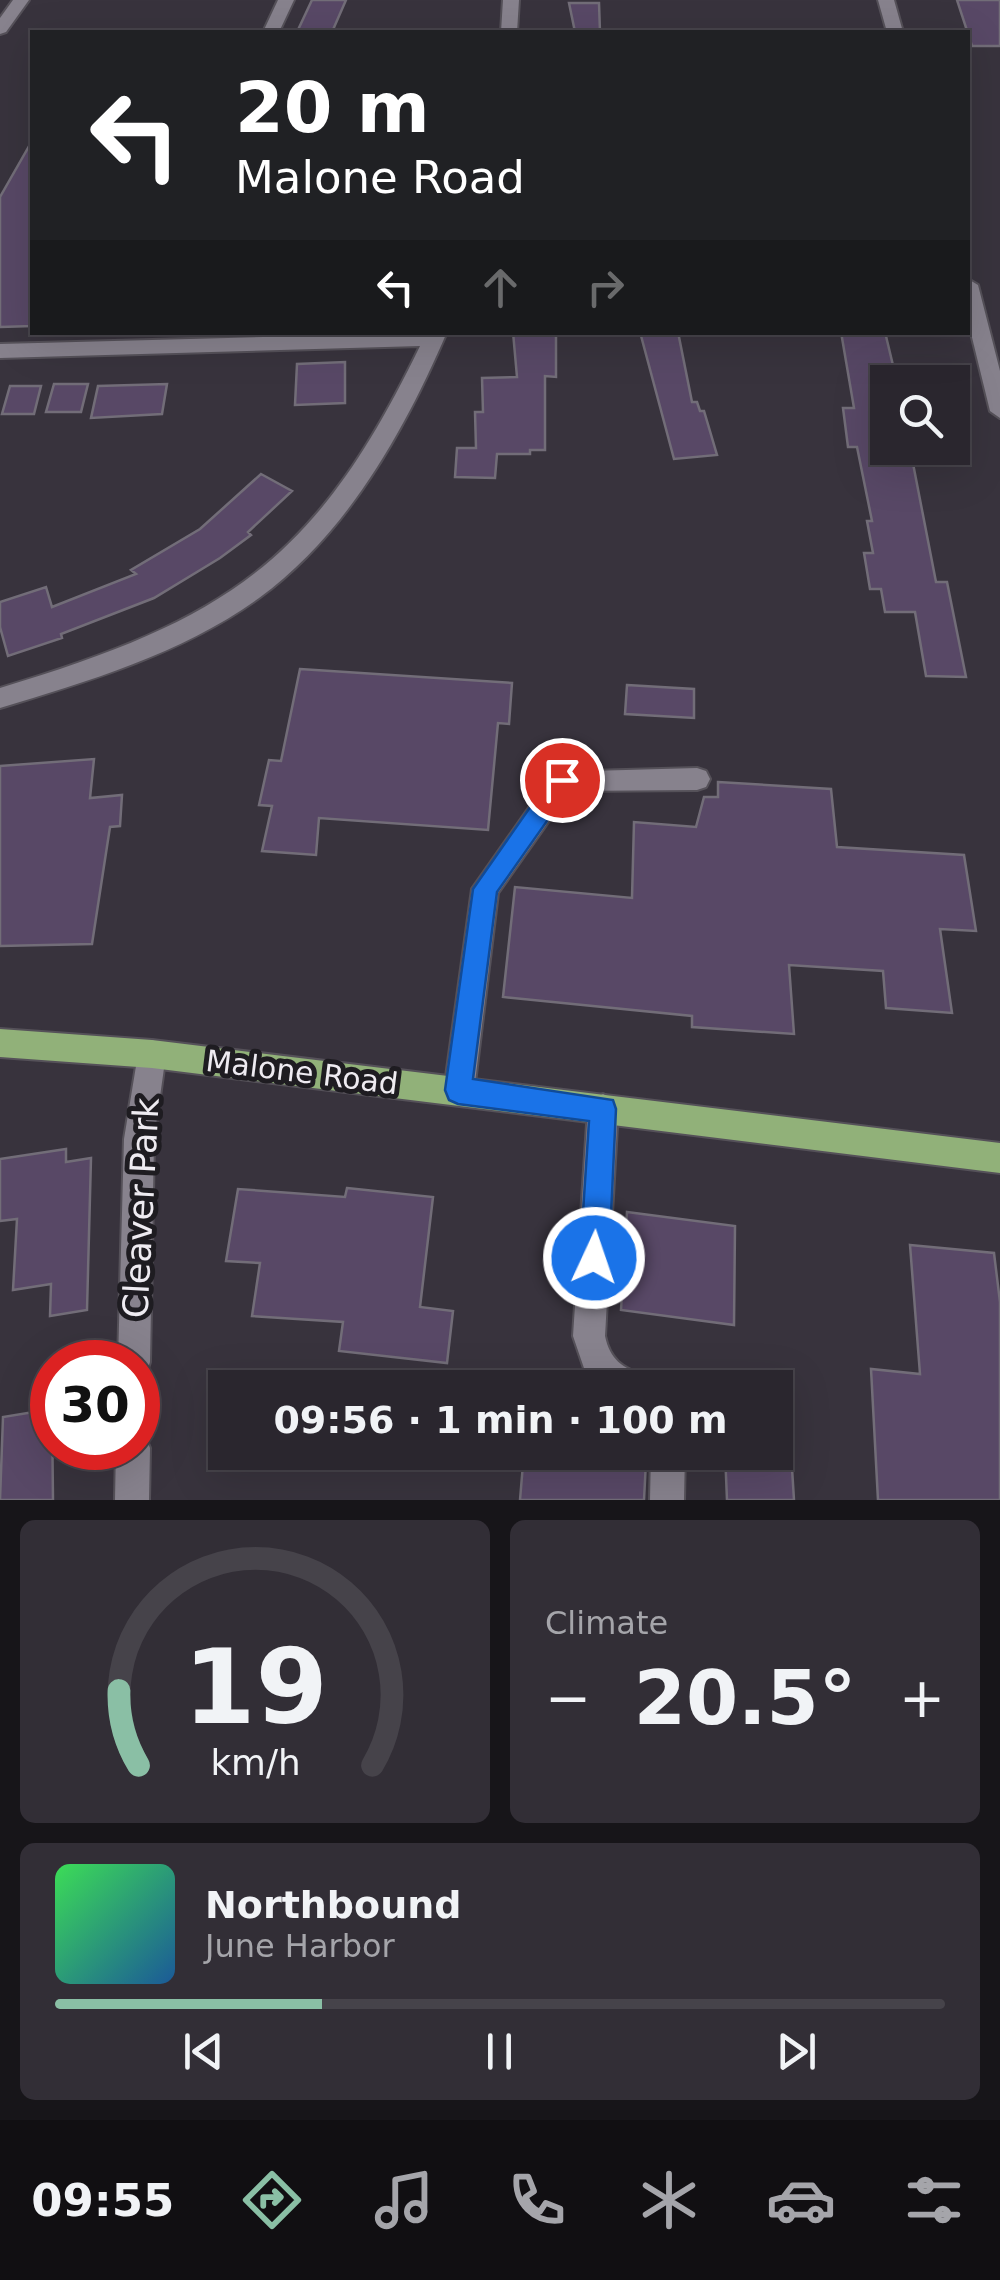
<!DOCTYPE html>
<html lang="en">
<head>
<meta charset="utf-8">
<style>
  body { margin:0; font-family:"DejaVu Sans",sans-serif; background:#322e36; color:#f1f3f6; height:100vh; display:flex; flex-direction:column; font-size:38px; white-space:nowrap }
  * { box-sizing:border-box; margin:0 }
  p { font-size:32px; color:#a5a5aa }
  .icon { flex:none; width:55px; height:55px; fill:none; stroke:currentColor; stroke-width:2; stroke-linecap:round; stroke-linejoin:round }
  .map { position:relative; height:1500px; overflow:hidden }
  .details { display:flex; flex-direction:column; gap:20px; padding:20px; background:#171519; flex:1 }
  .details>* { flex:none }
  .top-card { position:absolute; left:30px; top:30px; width:940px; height:305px; border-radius:0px; box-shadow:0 10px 40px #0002,0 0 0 2px #46434a; background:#202124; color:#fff; overflow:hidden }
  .fabs { position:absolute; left:870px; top:365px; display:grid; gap:20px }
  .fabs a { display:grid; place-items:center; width:100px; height:100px; border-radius:0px; background:#2a262e; box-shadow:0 10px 40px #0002,0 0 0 2px #46434a; font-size:50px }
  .speed { position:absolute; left:30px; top:1340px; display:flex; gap:20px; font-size:50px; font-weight:700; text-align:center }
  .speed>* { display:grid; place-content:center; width:130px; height:130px; border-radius:50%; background:#2a262e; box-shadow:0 10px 40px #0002,0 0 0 2px #46434a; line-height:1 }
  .speed .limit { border:15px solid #d22; background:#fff; color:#111 }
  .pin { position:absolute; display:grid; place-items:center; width:85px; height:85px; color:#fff; margin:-42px; border:5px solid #fff; border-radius:50%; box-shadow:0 2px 10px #0007 }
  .me { position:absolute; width:110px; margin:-55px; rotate:3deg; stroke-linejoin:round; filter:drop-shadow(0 0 8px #0008) }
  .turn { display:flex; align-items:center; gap:35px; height:210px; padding:0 40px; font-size:45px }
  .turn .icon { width:130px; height:130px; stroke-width:2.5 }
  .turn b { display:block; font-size:70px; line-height:85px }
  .lanes { display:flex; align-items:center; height:95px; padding:0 40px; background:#0003; justify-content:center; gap:50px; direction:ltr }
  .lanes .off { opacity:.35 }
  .big { font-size:75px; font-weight:700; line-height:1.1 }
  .details .widget { flex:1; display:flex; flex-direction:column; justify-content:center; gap:15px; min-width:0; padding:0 35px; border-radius:15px; background:#322e36 }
  .details .dial { align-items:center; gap:0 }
  .dial svg { height:260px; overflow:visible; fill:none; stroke:#46434a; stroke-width:7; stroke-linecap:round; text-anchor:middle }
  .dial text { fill:#f1f3f6; stroke:none }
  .song { display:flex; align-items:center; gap:30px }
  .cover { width:120px; height:120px; border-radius:15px; background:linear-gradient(135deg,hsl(130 70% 55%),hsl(210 70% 35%)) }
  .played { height:10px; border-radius:5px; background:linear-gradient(90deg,#8abfa5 30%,#46434a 30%) }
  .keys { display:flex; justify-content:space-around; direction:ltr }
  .heat { display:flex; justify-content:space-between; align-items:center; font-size:55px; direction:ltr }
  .details .tiles { flex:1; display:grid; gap:20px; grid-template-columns:1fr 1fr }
  .widget:last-child { grid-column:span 2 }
  .trip { position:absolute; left:208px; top:1370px; width:585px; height:100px; border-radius:0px; background:#2a262e; box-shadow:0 10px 40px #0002,0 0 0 2px #46434a; font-weight:700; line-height:100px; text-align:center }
  .menu { display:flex; height:160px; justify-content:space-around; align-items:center; background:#110f12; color:#a5a5aa }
  .menu .icon { width:70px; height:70px }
  .menu .active { color:#8abfa5 }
  .menu b { font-size:45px; color:#f1f3f6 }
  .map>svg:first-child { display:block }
</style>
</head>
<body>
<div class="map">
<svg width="1000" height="1500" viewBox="0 0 1000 1500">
  <rect width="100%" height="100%" fill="#38333d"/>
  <!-- building -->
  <path fill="#584866" stroke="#726d78" stroke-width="2.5" d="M312,0H346L332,32H297Z
    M957,0H1000V46H972Z
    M569,3H599L600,32H575Z
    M32,141V326L0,327V197Z
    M513,332H556V377L545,376V450H530V454H497L495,478L455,477L457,448H476L475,412H483L482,378L517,377Z
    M640,332H678L692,402H697L700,411H704L717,455L674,459Z
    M841,332H885L897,382H888V448H910L936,582H947L966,677L926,676L915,612H885L881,589H870L864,553H873L867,521H872L857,447H848L843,408H854Z
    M345,362V403L295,405L297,364Z
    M54,384H88L81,412H46Z
    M167,384L162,414L91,418L98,386Z
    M10,386H41L34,414H2Z
    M261,474L292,491L248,532L251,535L220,558L154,598L61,634L62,638L8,656L0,627V602L46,587L52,607L136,574L131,570L200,529Z
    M300,669L512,683L509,724L498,723L488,830L319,818L316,855L262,851L272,806L259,805L269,760L281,761Z
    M627,685L694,689V718L625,714Z
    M94,759L90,798L122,795L120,826L110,827L92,944L0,946V766Z
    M718,782L831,789L837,847L964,855L976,931L940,929L952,1013L886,1008L883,971L789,965L794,1034L692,1027V1016L503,997L515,887L632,898L634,822L696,827L704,797H718Z
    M66,1149V1162L91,1158L87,1310L50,1316L51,1284L13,1290L17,1219L0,1221V1159Z
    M347,1188L433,1197L420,1307L453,1311L447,1363L339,1351L343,1322L252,1316L260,1263L226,1261L238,1189L345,1197Z
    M627,1212L735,1226L734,1325L621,1310Z
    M910,1245L994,1253L1000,1302V1500H878L871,1369L920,1374Z
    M52,1409L53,1500H0L3,1417Z
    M524,1452H576L646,1461L644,1500H520Z
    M725,1452H791L794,1500H727Z"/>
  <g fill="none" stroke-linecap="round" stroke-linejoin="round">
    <!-- minor casing -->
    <g stroke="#555159" stroke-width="4">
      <path id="minor" d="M13,0H29L6,32L0,34V18Z
        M278,0H294L279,32H263Z
        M503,0H519L517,32H501Z
        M878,0H894L903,32H887Z
        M968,279L978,285L1000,371V418L990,411L968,321Z
        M447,332C405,430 347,534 259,598C183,653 89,681 0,708V688C226,620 316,562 420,346L0,358V344Z
        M697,768L706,771L710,779L706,787L697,790L570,791L498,893L474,1091L469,1101L459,1105L449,1101L444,1091L472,889L554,772Z
        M152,1040L162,1044L166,1054L154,1139L150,1362L146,1374L138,1377V1362H118L124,1139L138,1054L142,1044Z
        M603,1094L613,1099L618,1109L605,1336C610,1360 622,1367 644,1376L648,1388H595L586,1374L573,1336L588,1109L593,1099Z
        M138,1433L145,1436L150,1448L149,1500H115L116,1448H138Z
        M651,1452H685L684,1500H650Z"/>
    </g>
    <!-- major casing -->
    <g stroke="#555159" stroke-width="4">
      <path id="major" d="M0,1029L152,1040L1000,1143V1173L152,1068L0,1057Z"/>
    </g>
    <!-- minor -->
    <use href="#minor" fill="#87828d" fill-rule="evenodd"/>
    <!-- major -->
    <use href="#major" fill="#91b179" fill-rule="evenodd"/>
  </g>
  <!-- route -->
  <path fill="#1a73e8" stroke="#114b97" stroke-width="2.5" d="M562,770L571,773L574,780L571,787L497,892L473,1079L613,1100L616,1109L609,1258L605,1268L594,1273L584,1268L580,1258L589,1121L458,1104L449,1100L445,1090L473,889L554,773Z"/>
  <g text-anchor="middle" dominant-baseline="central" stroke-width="10" stroke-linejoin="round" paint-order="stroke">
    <!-- street labels -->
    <g font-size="30" fill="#eeebf1" stroke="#1e1c21">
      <text transform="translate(302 1072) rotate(7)">Malone Road</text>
    </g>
    <!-- near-street labels -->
    <g font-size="35" fill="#eeebf1" stroke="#1e1c21">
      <text transform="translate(141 1208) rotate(-87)">Cleaver Park</text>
    </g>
  </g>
</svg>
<div class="fabs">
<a><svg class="icon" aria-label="search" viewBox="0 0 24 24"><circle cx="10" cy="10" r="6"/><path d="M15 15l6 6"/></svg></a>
</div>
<div class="speed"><div class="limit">30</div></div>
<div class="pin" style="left:562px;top:780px;background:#d93025"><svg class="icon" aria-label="arrive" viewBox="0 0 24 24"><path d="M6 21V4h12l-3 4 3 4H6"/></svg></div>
<svg class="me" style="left:594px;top:1258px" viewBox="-20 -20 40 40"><circle r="17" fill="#1a73e8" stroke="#fff" stroke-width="3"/><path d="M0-11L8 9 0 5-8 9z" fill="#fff"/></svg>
<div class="trip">09:56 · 1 min · 100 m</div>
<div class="top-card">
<div class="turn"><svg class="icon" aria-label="left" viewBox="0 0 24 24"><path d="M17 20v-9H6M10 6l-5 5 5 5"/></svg><div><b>20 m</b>Malone Road</div></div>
<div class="lanes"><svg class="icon" aria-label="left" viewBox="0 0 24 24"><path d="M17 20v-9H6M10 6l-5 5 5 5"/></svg><svg class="icon off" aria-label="ahead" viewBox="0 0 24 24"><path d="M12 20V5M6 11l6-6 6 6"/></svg><svg class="icon off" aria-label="right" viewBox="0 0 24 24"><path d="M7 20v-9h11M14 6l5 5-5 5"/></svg></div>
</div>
</div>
<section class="details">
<div class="tiles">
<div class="widget dial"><svg viewBox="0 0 100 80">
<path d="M14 69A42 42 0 1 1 86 69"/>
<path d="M14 69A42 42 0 0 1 8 46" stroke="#8abfa5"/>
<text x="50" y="56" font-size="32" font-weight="700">19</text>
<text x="50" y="72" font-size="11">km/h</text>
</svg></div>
<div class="widget"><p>Climate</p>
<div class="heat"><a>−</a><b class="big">20.5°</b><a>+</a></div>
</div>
<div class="widget">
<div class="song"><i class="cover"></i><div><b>Northbound</b><p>June Harbor</p></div></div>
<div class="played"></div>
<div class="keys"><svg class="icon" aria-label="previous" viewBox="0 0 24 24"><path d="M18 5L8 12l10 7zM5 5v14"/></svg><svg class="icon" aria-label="pause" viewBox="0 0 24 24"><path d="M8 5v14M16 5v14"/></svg><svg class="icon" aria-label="next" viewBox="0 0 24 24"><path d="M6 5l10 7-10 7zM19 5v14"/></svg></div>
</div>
</div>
</section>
<nav class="menu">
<b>09:55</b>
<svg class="icon active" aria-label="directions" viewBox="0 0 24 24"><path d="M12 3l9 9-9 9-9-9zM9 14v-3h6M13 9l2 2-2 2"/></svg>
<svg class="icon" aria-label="music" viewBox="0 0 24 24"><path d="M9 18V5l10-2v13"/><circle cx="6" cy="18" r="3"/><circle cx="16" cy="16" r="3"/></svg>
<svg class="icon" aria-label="phone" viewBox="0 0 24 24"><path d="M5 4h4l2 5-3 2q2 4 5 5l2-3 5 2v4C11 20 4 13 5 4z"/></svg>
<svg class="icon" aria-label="climate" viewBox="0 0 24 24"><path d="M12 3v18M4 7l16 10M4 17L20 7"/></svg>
<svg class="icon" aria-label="car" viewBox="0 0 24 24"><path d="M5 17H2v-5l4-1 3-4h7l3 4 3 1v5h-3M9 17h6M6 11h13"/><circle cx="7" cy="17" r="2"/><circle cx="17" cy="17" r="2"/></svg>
<svg class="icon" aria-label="filters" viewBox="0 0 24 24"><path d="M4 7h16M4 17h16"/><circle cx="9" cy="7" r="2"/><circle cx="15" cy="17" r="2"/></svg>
</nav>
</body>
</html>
